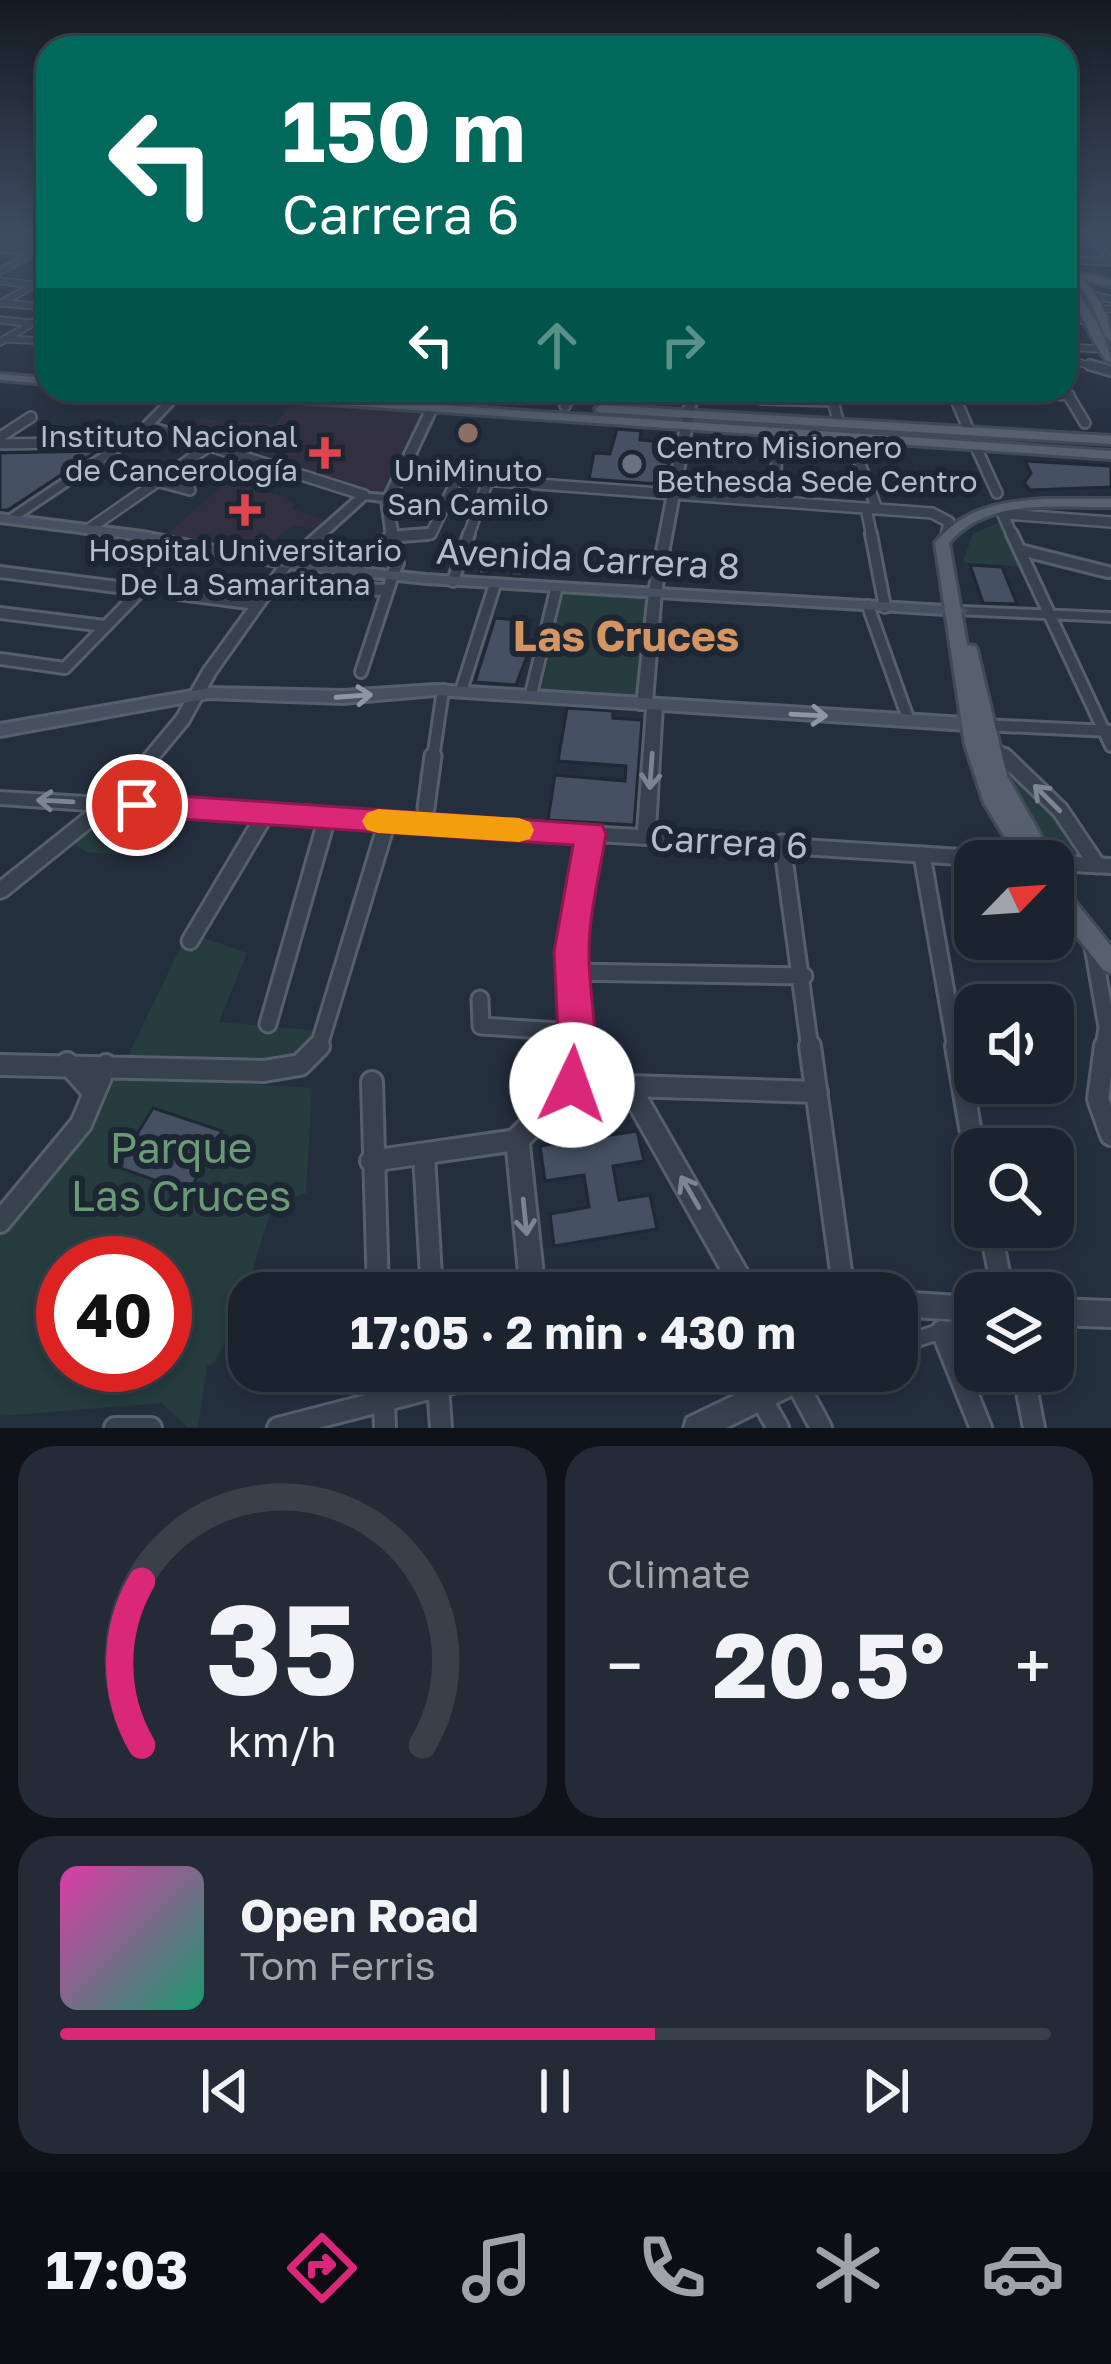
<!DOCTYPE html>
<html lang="en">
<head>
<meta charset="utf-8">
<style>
  body { margin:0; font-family:"Golos Text",sans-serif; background:#242b36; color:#f1f3f6; height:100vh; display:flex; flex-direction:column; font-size:45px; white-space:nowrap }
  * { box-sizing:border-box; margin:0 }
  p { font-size:39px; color:#a0a4aa }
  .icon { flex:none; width:66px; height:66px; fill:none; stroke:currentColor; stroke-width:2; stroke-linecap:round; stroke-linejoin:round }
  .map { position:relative; height:1428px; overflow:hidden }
  .details { display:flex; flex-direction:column; gap:18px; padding:18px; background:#0f1319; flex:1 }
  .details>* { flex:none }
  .top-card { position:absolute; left:36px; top:36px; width:1041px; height:366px; border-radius:36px; box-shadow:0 6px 18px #0003,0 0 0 3px #39404a; background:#00695c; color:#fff; overflow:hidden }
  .needle { width:78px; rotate:65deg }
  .fabs { position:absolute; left:954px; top:840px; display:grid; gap:24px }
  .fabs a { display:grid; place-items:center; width:120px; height:120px; border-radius:24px; background:#1b232e; box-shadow:0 6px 18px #0003,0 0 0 3px #39404a; font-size:60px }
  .speed { position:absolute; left:36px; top:1236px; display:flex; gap:24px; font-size:60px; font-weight:700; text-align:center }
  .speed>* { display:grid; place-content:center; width:156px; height:156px; border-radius:50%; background:#1b232e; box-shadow:0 6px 18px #0003,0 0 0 3px #39404a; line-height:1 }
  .speed .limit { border:18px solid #d22; background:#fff; color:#111 }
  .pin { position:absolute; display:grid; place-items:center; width:102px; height:102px; color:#fff; margin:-51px; border:6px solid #fff; border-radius:50%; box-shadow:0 3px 12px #0007 }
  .me { position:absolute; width:132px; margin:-66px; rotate:3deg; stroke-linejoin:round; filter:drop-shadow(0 0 9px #0008) }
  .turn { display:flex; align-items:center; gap:42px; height:252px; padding:0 48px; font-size:54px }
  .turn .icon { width:156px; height:156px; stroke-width:2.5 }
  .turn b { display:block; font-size:84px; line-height:102px }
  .lanes { display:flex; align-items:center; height:114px; padding:0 48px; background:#0003; justify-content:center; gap:60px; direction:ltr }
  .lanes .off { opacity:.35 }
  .big { font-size:90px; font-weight:700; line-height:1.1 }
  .details .tile { flex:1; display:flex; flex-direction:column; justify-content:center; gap:18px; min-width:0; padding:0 42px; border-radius:36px; background:#242b36 }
  .details .dial { align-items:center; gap:0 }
  .dial svg { height:312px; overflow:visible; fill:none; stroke:#39404a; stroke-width:7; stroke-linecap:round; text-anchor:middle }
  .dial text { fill:#f1f3f6; stroke:none }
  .song { display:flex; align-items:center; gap:36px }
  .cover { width:144px; height:144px; border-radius:18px; background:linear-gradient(135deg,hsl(320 70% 55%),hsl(160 70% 35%)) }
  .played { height:12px; border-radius:6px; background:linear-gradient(90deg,#db2777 60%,#39404a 60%) }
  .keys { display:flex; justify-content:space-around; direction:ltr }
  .heat { display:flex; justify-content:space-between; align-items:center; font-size:66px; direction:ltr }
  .details .tiles { flex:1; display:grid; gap:18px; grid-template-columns:1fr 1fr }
  .tile:last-child { grid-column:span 2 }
  .trip { position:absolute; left:228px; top:1272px; width:690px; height:120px; border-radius:36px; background:#1b232e; box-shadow:0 6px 18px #0003,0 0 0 3px #39404a; font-weight:700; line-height:120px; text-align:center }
  .tab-bar { display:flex; height:192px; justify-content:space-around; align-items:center; background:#0b0e12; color:#a0a4aa }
  .tab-bar .icon { width:84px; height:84px }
  .tab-bar .current { color:#db2777 }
  .tab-bar b { font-size:54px; color:#f1f3f6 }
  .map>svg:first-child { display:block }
</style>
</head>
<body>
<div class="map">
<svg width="1111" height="1428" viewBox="0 0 1111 1428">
  <rect width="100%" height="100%" fill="#242f3e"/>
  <!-- medical -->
  <path fill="#32303f" d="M292,402L424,410L381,495L186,434L198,419L276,424Z
    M262,470L269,471L251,489L289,497L286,501L295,503L292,509L325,520L315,529L293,525L261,552L167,534L224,484L242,487Z"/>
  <!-- green -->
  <path fill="#263c3f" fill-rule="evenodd" d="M1003,520L1024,567L963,563L972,535Z
    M564,591L648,596L638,697L541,689Z
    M999,754L1059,814L1091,860L1054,856L1028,818Z
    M109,810L145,811L118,855L87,852L70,842Z
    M198,936L247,953L219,1022L320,1031L301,1062L127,1058L181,946L192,947Z
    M106,1075L312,1088L306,1193L273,1203L239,1315L215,1362L207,1366L198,1428L187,1427L162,1403L0,1416V1231ZM63,1263H165V1365H63Z"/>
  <!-- building -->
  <path fill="#455162" stroke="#1f2835" stroke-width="3" d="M617,429L641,431L640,440L673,443L667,473H660L658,484L589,479L594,453L610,454Z
    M97,451L8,510H0V453Z
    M1025,461L1111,466V487L1030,490L1024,483L1031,473Z
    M513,543L535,545L526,576H511L514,556L496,555L490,574H478L483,550L513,548Z
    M970,565L1002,567L1017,604L983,603Z
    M495,618L531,621L527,640H533L516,685L475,682Z
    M567,708L613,711V718L642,720L634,825L548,820L555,775L625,781L626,766L558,761Z
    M153,1108L222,1131L189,1192L117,1167Z
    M637,1131L644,1161L613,1166L619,1200L650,1195L657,1229L554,1246L550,1214L589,1207L584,1175L545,1181L540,1146Z"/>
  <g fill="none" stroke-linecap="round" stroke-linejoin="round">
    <!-- pedestrian casing -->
    <g stroke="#565f6c" stroke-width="20">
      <path id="pedestrian" d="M897,1345L975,1321"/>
    </g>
    <!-- minor-far4 casing -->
    <g stroke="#565f6c" stroke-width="9">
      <path id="minor-far4" d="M1092,237L1111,261
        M0,249L48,254
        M13,250L39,237
        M1065,260L1111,262
        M0,271L35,253
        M0,281L34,285
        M1092,295L1111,299
        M3,303L48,307
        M0,304L48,277
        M1099,309H1111
        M1065,318L1090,321
        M0,320L30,323
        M7,339L48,341
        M0,342L48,314
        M1065,347L1101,349
        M1065,358L1097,368"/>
    </g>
    <!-- minor-far3 casing -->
    <g stroke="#565f6c" stroke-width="14">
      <path id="minor-far3" d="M1090,365L1111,371
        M599,390L640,393
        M830,390L838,420
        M952,390L969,431
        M975,390L1069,395
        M1067,393L1085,423
        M761,399L833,401
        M565,406L570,390
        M147,426L364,495
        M0,437L31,417
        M850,437L877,509
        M0,444L125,442
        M975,445L997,493
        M93,464L190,490
        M401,474L932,513L949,522L946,536
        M776,480L777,433
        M866,508L872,537
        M1006,514L1111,522
        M1003,515L1013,537
        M89,529L209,446
        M389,537L431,534L458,477
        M468,537L489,478"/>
    </g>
    <!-- minor-far2 casing -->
    <g stroke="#565f6c" stroke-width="16">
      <path id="minor-far2" d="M871,534L885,607
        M1012,534L1111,746
        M389,537L427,534
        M1020,550L1108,572
        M0,572L141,590L65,668L0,659
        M361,572L352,589L388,590
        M453,581L469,534
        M180,594L256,604
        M868,606L909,721
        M0,613L105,626
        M361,672L393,575
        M532,690L556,590
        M461,691L495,584
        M992,745L1007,759
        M433,759L443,690"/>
    </g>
    <!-- minor-far1 casing -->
    <g stroke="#565f6c" stroke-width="21">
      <path id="minor-far1" d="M1004,756L1060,810L1097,865
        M426,808L433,756
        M782,843L810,1049
        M922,855L956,1049
        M190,941L266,813
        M1093,947L1107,1027L1104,1049
        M571,972L804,976
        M480,999L481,1026L576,1032
        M268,1024L327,818
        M318,1049L387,822"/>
    </g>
    <!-- minor casing -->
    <g stroke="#565f6c" stroke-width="26">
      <path id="minor" d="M810,1046L844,1293
        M956,1046L975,1156
        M1105,1046L1098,1099L1111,1135
        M67,1063L94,1093
        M0,1065L264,1071L300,1065L319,1046
        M372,1082L378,1293
        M629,1086L817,1092
        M424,1155L432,1293
        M371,1161L517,1140
        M0,1222L81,1124L106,1065
        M990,1227L1003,1293
        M942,1331L981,1428
        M383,1371L385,1428
        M437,1371L441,1428
        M1023,1371L1034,1428
        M796,1381L821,1428
        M762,1400L778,1428
        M115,1428H151
        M278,1428L499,1371"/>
    </g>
    <!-- tertiary casing -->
    <g stroke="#565f6c" stroke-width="6">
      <path id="tertiary" d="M176,390L185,391L145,434L13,522H5V518L137,430Z
        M688,390H698L661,592L652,701H660L662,705L655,831L1027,854L1033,856L1036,861H975V865L598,841L581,953L586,1032L583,1075L629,1076L637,1079L760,1293H734L623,1096H576L529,1144L545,1293H521L506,1140L509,1132L562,1080L566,1032L561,953L581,840L111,811L6,896L0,898V881L89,810L0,804V792L104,798L117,788L177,716L204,669L282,562L360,493L385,495L427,408L432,405L437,408L392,504L403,564L397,578L393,579L387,575L391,564L382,501L366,499L290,568L215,674L188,723L125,799L638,830L647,709H639L637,705L649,592Z
        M962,607L1111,613V621L957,614L955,611L957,608Z
        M983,720L1111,726V736L983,730L975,725Z
        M1053,856L1111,859V873L1053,870V861H1045Z
        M897,1292L975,1297V1321L897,1316V1293H894Z
        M1053,1299L1111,1301V1327L1053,1325Z
        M778,1371H805L809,1380L805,1389L726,1428H684L687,1418L779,1374Z"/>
    </g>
    <!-- secondary casing -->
    <g stroke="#565f6c" stroke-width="6">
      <path id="secondary" d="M448,390H458L450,409L445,412L440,409Z
        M0,514L143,532L287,560L426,575L962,607L969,611L962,615L426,583L287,568L143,540L0,522Z
        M435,685L982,719L990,725L982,731L435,695L343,703L209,698L0,736V724L209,688L343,691Z"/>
    </g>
    <!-- primary casing -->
    <g stroke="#414a57" stroke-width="6">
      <path id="primary" d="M1065,262L1077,273L1111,280V286L1083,280C1099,297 1111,317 1111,341L1106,338L1088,296L1065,270Z
        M1065,283C1083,295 1110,341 1111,362L1107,361C1089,340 1084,311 1065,291Z
        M0,374L48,378V384L0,380Z
        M165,390H221L1111,451V459L171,393Z
        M601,405L1111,436V444L597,412L595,409Z
        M1043,499H1111V507C1056,508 988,497 949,543L967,645L975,646L977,650L1007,776L1052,855L1055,861L1053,866V861H1019L984,803L965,745L935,543C963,508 1000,502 1043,499Z
        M1053,881L1061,884L1111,946V973L1103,970L1053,906Z"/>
    </g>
    <!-- pedestrian -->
    <use href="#pedestrian" stroke="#38414e" stroke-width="14"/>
    <!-- minor-far4 -->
    <use href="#minor-far4" stroke="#38414e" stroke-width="6"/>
    <!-- minor-far3 -->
    <use href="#minor-far3" stroke="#38414e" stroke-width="9"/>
    <!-- minor-far2 -->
    <use href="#minor-far2" stroke="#38414e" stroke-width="10"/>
    <!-- minor-far1 -->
    <use href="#minor-far1" stroke="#38414e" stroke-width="15"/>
    <!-- minor -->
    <use href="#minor" stroke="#38414e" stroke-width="20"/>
    <!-- tertiary -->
    <use href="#tertiary" fill="#38414e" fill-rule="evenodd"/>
    <!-- secondary -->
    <use href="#secondary" fill="#465061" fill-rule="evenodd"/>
    <!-- primary -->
    <use href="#primary" fill="#56606e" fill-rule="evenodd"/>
  </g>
  <!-- one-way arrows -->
  <defs><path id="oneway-shaft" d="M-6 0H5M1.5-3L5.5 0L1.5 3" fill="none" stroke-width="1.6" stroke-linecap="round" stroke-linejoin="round" transform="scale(3)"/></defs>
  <g stroke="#8e96a5">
    <use href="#oneway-shaft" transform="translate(354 696) rotate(-4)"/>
    <use href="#oneway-shaft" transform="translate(809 715) rotate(3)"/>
  </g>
  <g stroke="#7c8592">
    <use href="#oneway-shaft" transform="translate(651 771) rotate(94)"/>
    <use href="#oneway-shaft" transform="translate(1047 798) rotate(-135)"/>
    <use href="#oneway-shaft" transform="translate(55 801) rotate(-177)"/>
    <use href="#oneway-shaft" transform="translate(690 1192) rotate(-120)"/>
    <use href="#oneway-shaft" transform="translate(525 1217) rotate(84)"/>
  </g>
  <!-- sky -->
  <linearGradient id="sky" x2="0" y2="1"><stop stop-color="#141a22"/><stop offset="0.54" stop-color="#3f4d63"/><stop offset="1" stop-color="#3f4d63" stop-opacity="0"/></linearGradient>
  <rect width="1111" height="437" fill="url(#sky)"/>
  <!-- route -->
  <path fill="#db2777" stroke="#8e194d" stroke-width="3" d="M137,793L602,825L606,834C600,873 588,917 589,957C589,1003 605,1055 586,1099L572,1104L559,1099L553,1085L558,1033L554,952L573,845L137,816L127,813L122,805L127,796Z"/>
  <!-- slow -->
  <path fill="#f59e0b" d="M378,809L519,818L530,822L534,830L530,839L519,842L378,833L367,830L362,821L367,813Z"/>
  <!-- markers -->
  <circle fill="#8d6e63" stroke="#1d2633" stroke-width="4.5" cx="468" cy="433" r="12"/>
  <g fill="#e0444e" stroke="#1d2633" stroke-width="4.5">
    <path d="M319 435h12v12h12v12h-12v12h-12v-12h-12v-12h12z"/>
    <path d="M239 492h12v12h12v12h-12v12h-12v-12h-12v-12h12z"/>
  </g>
  <circle fill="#6b7280" stroke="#1d2633" stroke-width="4.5" cx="632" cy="464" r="12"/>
  <g text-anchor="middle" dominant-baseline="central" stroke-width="12" stroke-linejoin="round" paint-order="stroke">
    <!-- far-poi labels -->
    <g font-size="30" fill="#b4bcc9" stroke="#1d2633">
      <text x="298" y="436" text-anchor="end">Instituto Nacional<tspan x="298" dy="34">de Cancerología</tspan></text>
      <text x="656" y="447" text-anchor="start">Centro Misionero<tspan x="656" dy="34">Bethesda Sede Centro</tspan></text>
      <text x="468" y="470">UniMinuto<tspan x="468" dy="34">San Camilo</tspan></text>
      <text x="245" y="550">Hospital Universitario<tspan x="245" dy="34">De La Samaritana</tspan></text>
    </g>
    <!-- street labels -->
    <g font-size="36" fill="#b4bcc9" stroke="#1d2633">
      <text transform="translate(588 558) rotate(3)">Avenida Carrera 8</text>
      <text transform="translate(729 841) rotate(3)">Carrera 6</text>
    </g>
    <!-- quarter labels -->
    <g font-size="42" font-weight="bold" fill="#d59563" stroke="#1d2633">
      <text x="626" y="635">Las Cruces</text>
    </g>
    <!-- near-park labels -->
    <g font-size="42" fill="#6b9a76" stroke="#1d2633">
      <text x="181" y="1147">Parque<tspan x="181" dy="48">Las Cruces</tspan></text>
    </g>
  </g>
</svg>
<div class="fabs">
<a><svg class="needle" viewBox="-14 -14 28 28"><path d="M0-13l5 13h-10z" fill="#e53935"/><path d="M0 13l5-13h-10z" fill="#a0a4aa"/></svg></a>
<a><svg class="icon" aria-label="sound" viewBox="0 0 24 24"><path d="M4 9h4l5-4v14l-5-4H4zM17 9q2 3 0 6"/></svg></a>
<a><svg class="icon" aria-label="search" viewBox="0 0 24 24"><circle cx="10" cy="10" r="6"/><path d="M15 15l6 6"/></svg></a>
<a><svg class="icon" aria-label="layers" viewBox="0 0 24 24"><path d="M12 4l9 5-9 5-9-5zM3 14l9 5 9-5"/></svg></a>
</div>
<div class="speed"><div class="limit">40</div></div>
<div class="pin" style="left:137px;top:805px;background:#d93025"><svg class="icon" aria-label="arrive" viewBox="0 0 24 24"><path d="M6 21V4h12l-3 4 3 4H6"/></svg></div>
<svg class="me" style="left:572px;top:1085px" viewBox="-20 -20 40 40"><circle r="19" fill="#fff"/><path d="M0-13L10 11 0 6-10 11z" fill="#db2777"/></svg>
<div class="trip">17:05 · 2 min · 430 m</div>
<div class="top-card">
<div class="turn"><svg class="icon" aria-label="left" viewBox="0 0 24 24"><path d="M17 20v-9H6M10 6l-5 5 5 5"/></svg><div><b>150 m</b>Carrera 6</div></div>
<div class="lanes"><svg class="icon" aria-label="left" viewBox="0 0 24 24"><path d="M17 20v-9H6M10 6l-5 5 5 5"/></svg><svg class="icon off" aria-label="ahead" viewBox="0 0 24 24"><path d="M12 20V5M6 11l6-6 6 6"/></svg><svg class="icon off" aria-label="right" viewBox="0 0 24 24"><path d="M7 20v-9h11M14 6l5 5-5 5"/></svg></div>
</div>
</div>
<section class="details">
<div class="tiles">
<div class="tile dial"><svg viewBox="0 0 100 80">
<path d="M14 69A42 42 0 1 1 86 69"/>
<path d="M14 69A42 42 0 0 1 14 27" stroke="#db2777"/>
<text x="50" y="56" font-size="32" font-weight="700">35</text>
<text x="50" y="72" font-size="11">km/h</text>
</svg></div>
<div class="tile"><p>Climate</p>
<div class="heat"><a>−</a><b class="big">20.5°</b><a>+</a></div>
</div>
<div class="tile">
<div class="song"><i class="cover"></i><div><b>Open Road</b><p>Tom Ferris</p></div></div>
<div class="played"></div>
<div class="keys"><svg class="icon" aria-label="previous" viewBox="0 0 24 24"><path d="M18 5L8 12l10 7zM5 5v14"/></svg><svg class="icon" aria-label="pause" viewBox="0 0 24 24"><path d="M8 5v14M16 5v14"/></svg><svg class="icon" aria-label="next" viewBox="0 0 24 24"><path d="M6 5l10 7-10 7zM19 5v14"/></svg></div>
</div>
</div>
</section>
<nav class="tab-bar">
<b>17:03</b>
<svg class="icon current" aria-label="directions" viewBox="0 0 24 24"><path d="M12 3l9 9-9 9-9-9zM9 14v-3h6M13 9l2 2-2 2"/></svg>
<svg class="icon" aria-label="music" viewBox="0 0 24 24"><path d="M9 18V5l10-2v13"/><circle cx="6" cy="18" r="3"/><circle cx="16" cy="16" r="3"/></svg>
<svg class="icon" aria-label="phone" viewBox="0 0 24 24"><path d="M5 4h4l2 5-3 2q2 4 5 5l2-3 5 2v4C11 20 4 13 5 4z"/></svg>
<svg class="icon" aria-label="climate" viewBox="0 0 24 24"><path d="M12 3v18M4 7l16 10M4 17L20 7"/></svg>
<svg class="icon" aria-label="car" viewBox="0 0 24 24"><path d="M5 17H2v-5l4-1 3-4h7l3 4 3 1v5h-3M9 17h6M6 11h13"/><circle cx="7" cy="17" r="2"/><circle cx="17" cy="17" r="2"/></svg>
</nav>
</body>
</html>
